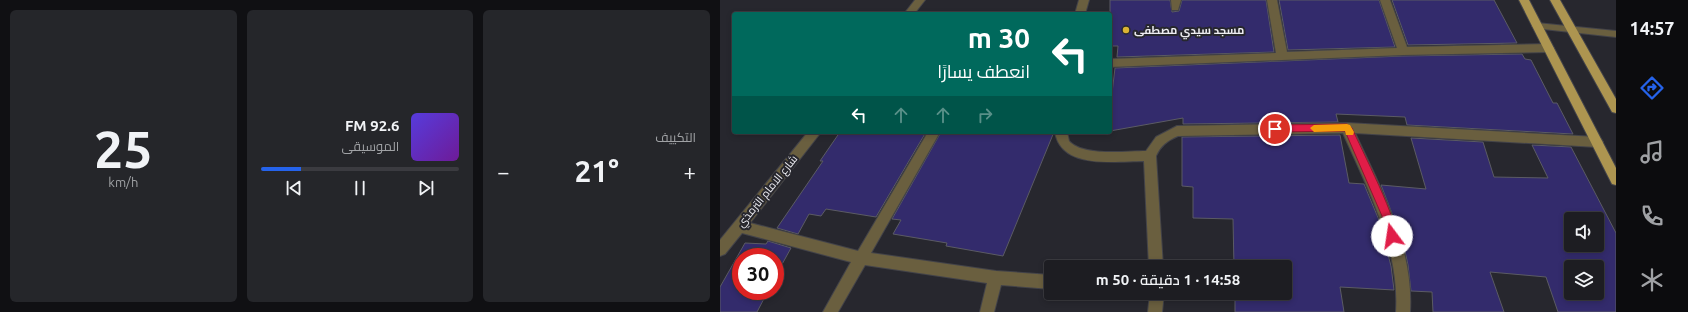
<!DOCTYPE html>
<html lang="ar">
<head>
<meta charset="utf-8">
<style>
  body { margin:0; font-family:Ubuntu,Cairo,sans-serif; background:#25262a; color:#f1f3f6; direction:rtl; height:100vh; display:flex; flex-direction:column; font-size:15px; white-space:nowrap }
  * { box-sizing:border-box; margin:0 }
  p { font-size:13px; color:#a0a2a5 }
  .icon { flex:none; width:22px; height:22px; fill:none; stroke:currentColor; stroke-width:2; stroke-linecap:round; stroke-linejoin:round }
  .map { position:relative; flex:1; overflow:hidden; direction:ltr }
  .panel { display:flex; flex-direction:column; gap:10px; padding:10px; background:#101013; width:720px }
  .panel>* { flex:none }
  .banner { position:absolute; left:12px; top:12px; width:380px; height:122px; border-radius:4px; box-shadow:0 2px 6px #0003,0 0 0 1px #3b3b40; direction:rtl; background:#00695c; color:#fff; overflow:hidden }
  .buttons { position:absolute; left:844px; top:212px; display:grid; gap:8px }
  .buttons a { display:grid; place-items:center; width:40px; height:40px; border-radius:4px; background:#1d1d22; box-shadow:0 2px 6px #0003,0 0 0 1px #3b3b40; font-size:20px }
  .speed { position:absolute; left:12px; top:248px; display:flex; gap:8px; font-size:20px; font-weight:700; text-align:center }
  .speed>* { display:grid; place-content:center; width:52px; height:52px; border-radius:50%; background:#1d1d22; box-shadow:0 2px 6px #0003,0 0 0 1px #3b3b40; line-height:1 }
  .speed .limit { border:6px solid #d22; background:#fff; color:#111 }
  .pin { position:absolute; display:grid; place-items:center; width:34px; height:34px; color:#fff; margin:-17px; border:2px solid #fff; border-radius:50%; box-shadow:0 1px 4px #0007 }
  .me { position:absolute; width:44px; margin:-22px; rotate:346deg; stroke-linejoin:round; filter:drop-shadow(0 0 3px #0008) }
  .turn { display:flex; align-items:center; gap:14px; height:84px; padding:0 16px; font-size:18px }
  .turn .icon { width:52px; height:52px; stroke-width:2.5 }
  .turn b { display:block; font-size:28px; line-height:34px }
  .lanes { display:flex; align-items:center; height:38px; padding:0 16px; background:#0003; justify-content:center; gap:20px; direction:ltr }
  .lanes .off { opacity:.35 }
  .big { font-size:30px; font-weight:600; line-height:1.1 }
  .panel .widget { flex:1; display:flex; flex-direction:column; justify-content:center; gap:6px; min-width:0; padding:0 14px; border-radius:6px; background:#25262a }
  .panel .dial { align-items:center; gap:0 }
  .dial b { font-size:52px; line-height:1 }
  .song { display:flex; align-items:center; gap:12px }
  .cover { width:48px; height:48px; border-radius:6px; background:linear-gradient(135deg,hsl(250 70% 55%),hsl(280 70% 35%)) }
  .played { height:4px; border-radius:2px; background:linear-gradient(90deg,#2563eb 20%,#3b3b40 20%) }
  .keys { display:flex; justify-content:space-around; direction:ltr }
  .heat { display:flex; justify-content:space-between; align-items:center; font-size:22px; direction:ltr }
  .panel .tiles { flex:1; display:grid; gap:10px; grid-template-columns:repeat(3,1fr) }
  .trip { position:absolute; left:324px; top:260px; width:248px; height:40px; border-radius:4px; background:#1d1d22; box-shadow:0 2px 6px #0003,0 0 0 1px #3b3b40; font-weight:600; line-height:40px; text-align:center; direction:rtl }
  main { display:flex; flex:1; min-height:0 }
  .menu { display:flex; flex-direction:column; width:72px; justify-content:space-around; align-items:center; background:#0c0c0e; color:#a0a2a5 }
  .menu .icon { width:28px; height:28px }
  .menu .on { color:#2563eb }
  .menu b { font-size:18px; color:#f1f3f6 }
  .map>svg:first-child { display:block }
</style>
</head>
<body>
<main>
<nav class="menu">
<b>14:57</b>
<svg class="icon on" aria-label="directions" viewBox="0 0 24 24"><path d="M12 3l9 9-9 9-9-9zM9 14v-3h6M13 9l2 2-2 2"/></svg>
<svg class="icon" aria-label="music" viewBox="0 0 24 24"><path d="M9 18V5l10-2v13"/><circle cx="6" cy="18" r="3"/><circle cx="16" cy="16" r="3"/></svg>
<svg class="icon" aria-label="phone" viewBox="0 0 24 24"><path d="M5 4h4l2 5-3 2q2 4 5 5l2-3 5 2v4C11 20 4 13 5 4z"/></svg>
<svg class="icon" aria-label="climate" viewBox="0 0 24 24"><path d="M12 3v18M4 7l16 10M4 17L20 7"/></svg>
</nav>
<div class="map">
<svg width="896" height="312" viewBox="0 0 896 312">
  <rect width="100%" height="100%" fill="#27272e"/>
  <!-- building -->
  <path fill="#332b6c" stroke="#5b5b64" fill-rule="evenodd" d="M390,0H450L452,12L459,11L462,0H546L554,52L397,57L398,46H390Z
    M559,0H659L675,47L568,50Z
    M672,0H774L797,43L688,45Z
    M802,54L805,59L811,60L833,103H837L853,134L687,125L685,117L616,114L618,122L463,124V118L390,131V110L395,68L683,56Z
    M120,132H206L156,217L106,209L101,216L89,214L78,234L57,228L103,161H100Z
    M221,132H334L283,256L226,246L227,243L173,234L181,220L172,219Z
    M620,135L629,183L644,184L659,220L671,266L674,290L620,287L624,312H515V293H565V267H514L513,219L473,218V187L462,186V137Z
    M691,138L763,142L774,177L828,178L812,145L851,147L896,233V312H838L826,277L770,272L784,312H713L712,292L691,291L688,265L683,242L661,185L706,189ZM851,219H877V245H851ZM851,267H877V293H851Z
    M48,241L71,248L55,277V257H21V291H48L37,312H0V287L25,243L46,244Z"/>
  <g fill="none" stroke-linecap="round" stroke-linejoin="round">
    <!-- minor casing -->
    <g stroke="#434349" stroke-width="2">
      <path id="minor" d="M195,0H205L194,14H184Z
        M359,0H369L365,14H355Z
        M451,0H461L458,10H452Z
        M547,0H557L567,52L677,48L660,0H670L687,47L829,44L834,48L829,52L683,55L390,67V59L556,53Z
        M817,23L896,31V37L814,28L812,26L814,24Z
        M627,123L877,137L881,139L883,142L881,145L877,147L635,133C661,189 694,248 690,312H676C680,249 648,189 623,133L458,136C448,140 440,146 436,156L443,267H429L424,161C396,161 341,170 335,132H347L349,141C363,157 407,151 426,151L436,137L457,126Z
        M88,132H101L30,223L138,251L208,132H220L151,253L276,271L331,275V289L281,285L274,312H260L267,283L145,265L118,312H103L131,262L22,233L5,254L0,256V240Z
        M430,293H444L442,312H428Z"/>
    </g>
    <!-- major casing -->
    <g stroke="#434349" stroke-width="2">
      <path id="major" d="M799,0H809L896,168V185L892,184Z
        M830,0H840L896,99V113L892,112Z"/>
    </g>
    <!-- minor -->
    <use href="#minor" fill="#6a5f3f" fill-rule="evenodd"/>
    <!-- major -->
    <use href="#major" fill="#ad9550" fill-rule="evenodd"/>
  </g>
  <!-- route -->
  <path fill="#e11d48" stroke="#92132f" d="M627,124L632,128C639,145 682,227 676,240H669L662,216L625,131L555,132L550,129L555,125Z"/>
  <!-- slow -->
  <path fill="#f59e0b" d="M627,124L630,125L634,132L633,135H626L625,131L594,132L590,128L594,125Z"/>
  <!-- markers -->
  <circle fill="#dbb333" stroke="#27272e" stroke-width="1.5" cx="406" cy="30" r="4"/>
  <g text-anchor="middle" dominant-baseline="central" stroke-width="4" stroke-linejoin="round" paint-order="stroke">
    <!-- poi labels -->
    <g font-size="11" font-weight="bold" fill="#ededf2" stroke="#27272e" text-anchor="start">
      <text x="414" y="30">مسجد سيدي مصطفى</text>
    </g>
    <!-- street labels -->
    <g font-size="11" fill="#ededf2" stroke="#27272e">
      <text transform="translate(47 191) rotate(-51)">شارع الامام الترمذي</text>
    </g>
  </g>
</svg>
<div class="buttons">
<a><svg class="icon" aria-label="sound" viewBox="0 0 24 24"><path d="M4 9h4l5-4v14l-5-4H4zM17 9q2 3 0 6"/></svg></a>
<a><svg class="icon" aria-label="layers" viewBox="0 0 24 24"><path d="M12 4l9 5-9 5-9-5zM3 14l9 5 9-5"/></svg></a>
</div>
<div class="speed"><div class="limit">30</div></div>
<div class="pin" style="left:555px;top:129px;background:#d93025"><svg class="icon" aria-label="arrive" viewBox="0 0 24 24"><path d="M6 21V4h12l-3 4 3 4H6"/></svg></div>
<svg class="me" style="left:672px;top:236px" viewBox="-20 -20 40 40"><circle r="19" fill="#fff"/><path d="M0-13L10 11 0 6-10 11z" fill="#e11d48"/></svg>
<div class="trip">14:58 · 1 دقيقة · 50 m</div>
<div class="banner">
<div class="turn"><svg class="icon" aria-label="left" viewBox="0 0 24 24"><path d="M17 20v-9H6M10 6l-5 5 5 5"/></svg><div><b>30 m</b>انعطف يسارًا</div></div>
<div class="lanes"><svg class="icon" aria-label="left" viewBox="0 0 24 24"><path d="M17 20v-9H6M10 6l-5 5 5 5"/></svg><svg class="icon off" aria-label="ahead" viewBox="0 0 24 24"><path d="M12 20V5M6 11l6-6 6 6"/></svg><svg class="icon off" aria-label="ahead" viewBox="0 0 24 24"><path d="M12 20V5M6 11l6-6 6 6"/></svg><svg class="icon off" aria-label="right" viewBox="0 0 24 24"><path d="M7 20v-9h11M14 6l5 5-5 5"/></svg></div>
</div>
</div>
<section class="panel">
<div class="tiles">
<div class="widget"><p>التكييف</p>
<div class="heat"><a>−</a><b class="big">21°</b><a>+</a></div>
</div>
<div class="widget">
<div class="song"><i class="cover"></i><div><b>92.6 FM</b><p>الموسيقى</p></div></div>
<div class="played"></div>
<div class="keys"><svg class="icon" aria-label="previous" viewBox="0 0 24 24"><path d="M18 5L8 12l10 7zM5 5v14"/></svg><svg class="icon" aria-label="pause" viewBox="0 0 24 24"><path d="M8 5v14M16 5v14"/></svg><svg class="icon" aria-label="next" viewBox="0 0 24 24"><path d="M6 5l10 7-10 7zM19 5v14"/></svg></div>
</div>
<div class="widget dial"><b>25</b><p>km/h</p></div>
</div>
</section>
</main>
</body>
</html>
